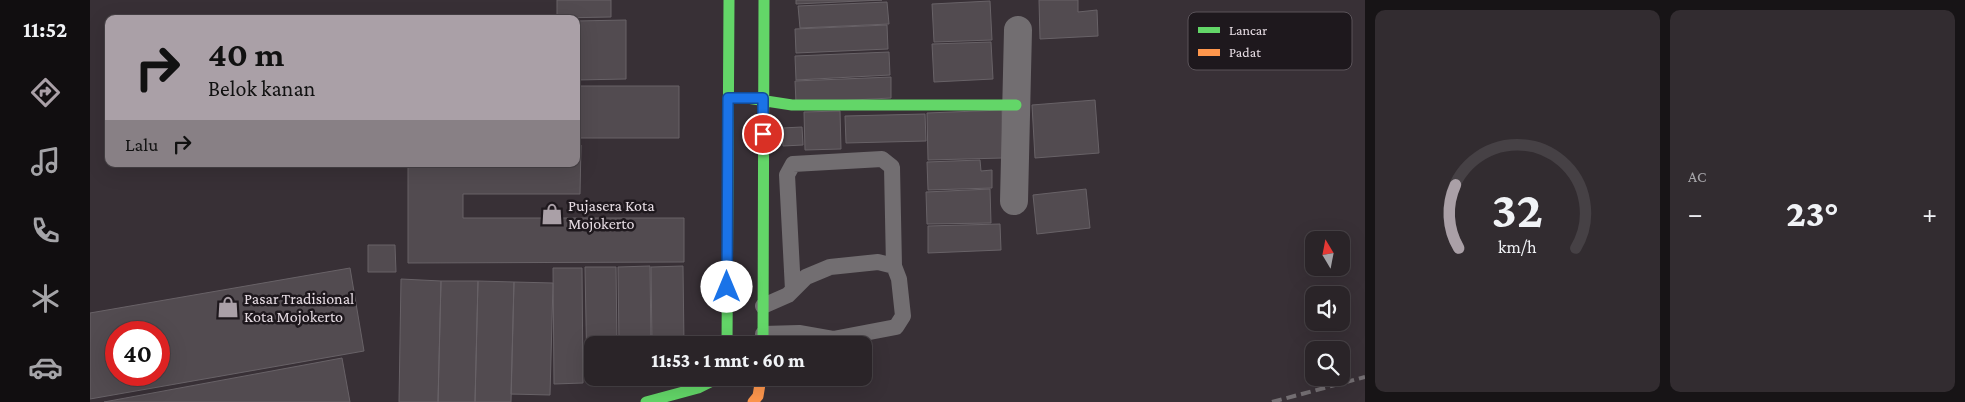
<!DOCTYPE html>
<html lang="id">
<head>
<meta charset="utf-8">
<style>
  body { margin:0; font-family:"Crimson Pro",serif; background:#322c30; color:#f1f3f6; height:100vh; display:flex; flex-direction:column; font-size:19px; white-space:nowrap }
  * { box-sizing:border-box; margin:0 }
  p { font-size:16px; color:#a5a4a8 }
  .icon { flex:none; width:28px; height:28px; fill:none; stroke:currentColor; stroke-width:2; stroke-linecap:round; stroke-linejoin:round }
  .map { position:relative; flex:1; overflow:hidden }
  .panel { display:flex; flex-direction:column; gap:10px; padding:10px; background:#171416; width:600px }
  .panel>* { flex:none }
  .hud { position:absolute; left:15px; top:15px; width:475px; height:152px; border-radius:10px; box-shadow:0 5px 20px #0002,0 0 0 1px #464145; background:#aaa0a7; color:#111; overflow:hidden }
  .needle { width:32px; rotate:350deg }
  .fabs { position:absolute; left:1215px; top:231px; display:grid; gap:10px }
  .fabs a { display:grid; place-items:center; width:45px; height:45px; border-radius:10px; background:#2a2428; box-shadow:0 5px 20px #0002,0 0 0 1px #464145; font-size:25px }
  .speed { position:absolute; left:15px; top:321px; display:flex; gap:10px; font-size:25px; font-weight:700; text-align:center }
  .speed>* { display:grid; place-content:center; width:65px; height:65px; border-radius:50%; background:#2a2428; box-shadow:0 5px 20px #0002,0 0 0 1px #464145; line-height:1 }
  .speed .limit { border:8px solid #d22; background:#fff; color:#111 }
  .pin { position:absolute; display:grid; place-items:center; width:42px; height:42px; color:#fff; margin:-21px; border:2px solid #fff; border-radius:50%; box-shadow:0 1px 5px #0007 }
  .me { position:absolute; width:55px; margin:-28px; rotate:0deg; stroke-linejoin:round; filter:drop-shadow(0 0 4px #0008) }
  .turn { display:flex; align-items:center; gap:18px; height:105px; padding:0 20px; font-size:22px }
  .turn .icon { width:65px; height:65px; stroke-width:2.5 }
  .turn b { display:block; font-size:35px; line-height:42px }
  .then { display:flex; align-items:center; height:48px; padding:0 20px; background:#0003; gap:10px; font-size:19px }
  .big { font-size:38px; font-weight:800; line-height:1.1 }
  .panel .card { flex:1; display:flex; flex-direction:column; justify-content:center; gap:8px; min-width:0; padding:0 18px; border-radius:10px; background:#322c30 }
  .panel .dial { align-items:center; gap:0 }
  .dial svg { height:130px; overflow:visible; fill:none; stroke:#464145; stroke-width:7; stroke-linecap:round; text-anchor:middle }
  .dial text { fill:#f1f3f6; stroke:none }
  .heat { display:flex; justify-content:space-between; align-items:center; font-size:28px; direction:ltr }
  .panel .tiles { flex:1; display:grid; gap:10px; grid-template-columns:repeat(2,1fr) }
  .trip { position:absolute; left:494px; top:336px; width:288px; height:50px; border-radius:10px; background:#2a2428; box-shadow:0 5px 20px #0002,0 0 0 1px #464145; font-weight:800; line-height:50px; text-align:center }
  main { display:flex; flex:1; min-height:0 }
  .tabs { display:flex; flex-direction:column; width:90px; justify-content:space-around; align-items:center; background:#110e10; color:#a5a4a8 }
  .tabs .icon { width:35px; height:35px }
  .tabs .on { color:#aaa0a7 }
  .tabs b { font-size:22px; color:#f1f3f6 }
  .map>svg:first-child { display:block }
</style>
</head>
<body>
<main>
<nav class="tabs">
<b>11:52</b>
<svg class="icon on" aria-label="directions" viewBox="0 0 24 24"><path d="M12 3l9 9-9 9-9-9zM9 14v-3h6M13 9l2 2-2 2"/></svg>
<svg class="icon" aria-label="music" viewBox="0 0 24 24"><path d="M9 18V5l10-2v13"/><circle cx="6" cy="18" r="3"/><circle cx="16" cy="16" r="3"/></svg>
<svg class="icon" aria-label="phone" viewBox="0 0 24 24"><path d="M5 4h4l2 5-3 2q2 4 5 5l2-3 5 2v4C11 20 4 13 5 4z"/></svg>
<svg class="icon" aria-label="climate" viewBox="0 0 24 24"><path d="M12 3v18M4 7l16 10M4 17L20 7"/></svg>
<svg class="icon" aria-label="car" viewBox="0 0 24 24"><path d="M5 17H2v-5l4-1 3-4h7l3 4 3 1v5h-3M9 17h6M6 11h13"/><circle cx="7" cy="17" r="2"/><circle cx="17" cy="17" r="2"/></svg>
</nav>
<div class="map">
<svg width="1275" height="402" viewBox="0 0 1275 402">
  <rect width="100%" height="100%" fill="#383036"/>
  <!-- building -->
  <path fill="#524b50" stroke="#686267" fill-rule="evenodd" d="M467,0H521V17L467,18Z
    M706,0H792L706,4Z
    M949,0H988V12L1007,10L1008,36L950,39Z
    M900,1L902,40L844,42L842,4Z
    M797,2L799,24L710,28L708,6Z
    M536,20V79L486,80V21Z
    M797,25L798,49L706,53L705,29Z
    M901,42L903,79L844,82L842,44Z
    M799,52L800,75L706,80L705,56Z
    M801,77V98L706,103L705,81Z
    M486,86H589V138H486Z
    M1005,100L1009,153L945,158L942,105Z
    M912,110L913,158L838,160L837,113Z
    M750,111L751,149L715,150L714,112Z
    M835,114L836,141L756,143L755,116Z
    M712,127L713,145L693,146L692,128Z
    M486,145H491L490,194H373V218H594V262L318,263V164H486Z
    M890,160L891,171L902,170V188L838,190L837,162Z
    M900,189L901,223L837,224L836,192Z
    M996,189L1000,228L947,234L943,195Z
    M910,224L911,250L838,253V226Z
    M278,245H305L306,272H278Z
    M560,266L561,345H529L528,267Z
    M593,266L594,345H562L561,267Z
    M495,267H526L527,345H502V375H497Z
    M260,268L274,351L0,399V313ZM26,332H69V375H26Z
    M463,268H492L493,383L464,384Z
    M311,279L351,281L348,402H309Z
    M351,281H388L385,402H348Z
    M388,281L424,282L421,402H385Z
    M424,282L463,283L460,395L421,394Z
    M252,358L260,402H14Z"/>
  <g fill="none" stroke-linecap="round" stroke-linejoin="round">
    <!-- lane -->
    <path stroke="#726e71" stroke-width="16" d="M703,290L697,175L703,164L792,159L802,167L804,266
      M673,334L709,333L743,339L806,327L813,316L809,279L804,266L788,262L740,267L716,277L698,295L673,306"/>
    <!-- street -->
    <path stroke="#726e71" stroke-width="28" d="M924,201L928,30"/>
    <!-- fast -->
    <path stroke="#63d668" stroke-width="11" d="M657,98L702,105H926
      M637,345L639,0
      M673,345L674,0
      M556,402L608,388L628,378"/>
    <!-- slow -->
    <path stroke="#ff974d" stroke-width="11" d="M663,402L668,396L671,378"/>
    <!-- rail -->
    <path stroke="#736e72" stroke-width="4" stroke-dasharray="10 5" stroke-linecap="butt" d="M1182,402L1275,377"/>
  </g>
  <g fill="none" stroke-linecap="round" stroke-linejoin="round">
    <!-- route casing -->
    <g stroke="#114b97" stroke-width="12">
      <path id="route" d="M637,287L638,98H673V134"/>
    </g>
    <!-- route -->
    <use href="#route" stroke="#1a73e8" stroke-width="9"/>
  </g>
  <!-- icons -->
  <defs>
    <g id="shop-bare" transform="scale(1.725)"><path d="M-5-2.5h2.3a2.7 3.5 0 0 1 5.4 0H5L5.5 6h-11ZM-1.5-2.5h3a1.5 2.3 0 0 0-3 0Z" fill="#aaa0a7" stroke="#1e181d" stroke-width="2.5" paint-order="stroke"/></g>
  </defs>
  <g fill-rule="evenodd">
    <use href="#shop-bare" x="462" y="214"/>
    <use href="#shop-bare" x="138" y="307"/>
  </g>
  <g text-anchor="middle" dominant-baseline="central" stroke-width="5" stroke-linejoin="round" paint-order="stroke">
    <!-- poi labels -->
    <g font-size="16" fill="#e7dde4" stroke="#1e181d" text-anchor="start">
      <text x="478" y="205">Pujasera Kota<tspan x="478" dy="18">Mojokerto</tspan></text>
      <text x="154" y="298">Pasar Tradisional<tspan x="154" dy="18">Kota Mojokerto</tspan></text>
    </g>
  </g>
  <!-- legend -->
  <rect x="1098" y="12" width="164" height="58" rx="8" fill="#1e181d" stroke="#5a5359" stroke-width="1"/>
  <rect x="1108" y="27" width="22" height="6" fill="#63d668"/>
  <rect x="1108" y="49" width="22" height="7" fill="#ff974d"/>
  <g font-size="14" fill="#e7dde4">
    <text x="1139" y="35">Lancar</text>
    <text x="1139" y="57">Padat</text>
  </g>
</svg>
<div class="fabs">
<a><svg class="needle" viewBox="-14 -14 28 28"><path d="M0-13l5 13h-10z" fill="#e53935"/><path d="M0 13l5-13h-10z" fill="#a5a4a8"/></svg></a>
<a><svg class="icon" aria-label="sound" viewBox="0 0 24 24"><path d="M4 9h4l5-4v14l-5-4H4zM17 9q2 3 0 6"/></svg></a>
<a><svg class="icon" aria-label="search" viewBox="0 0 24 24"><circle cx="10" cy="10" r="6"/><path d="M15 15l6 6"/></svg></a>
</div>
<div class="speed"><div class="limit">40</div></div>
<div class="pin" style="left:673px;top:134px;background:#d93025"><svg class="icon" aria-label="arrive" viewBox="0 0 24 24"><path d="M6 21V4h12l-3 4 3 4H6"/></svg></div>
<svg class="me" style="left:637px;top:287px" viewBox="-20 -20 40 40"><circle r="19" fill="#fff"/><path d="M0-13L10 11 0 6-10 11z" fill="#1a73e8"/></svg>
<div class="trip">11:53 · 1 mnt · 60 m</div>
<div class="hud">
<div class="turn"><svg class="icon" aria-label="right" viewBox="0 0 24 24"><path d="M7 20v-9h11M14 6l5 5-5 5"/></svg><div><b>40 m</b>Belok kanan</div></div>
<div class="then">Lalu<svg class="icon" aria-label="right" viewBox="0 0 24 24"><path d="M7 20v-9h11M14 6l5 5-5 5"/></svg></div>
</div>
</div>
<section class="panel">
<div class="tiles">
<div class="card dial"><svg viewBox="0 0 100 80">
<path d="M14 69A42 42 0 1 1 86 69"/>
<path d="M14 69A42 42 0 0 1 12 30" stroke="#aaa0a7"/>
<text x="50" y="56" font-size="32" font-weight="700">32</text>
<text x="50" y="72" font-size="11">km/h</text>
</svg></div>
<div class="card"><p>AC</p>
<div class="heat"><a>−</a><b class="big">23°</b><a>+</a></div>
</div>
</div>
</section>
</main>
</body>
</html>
